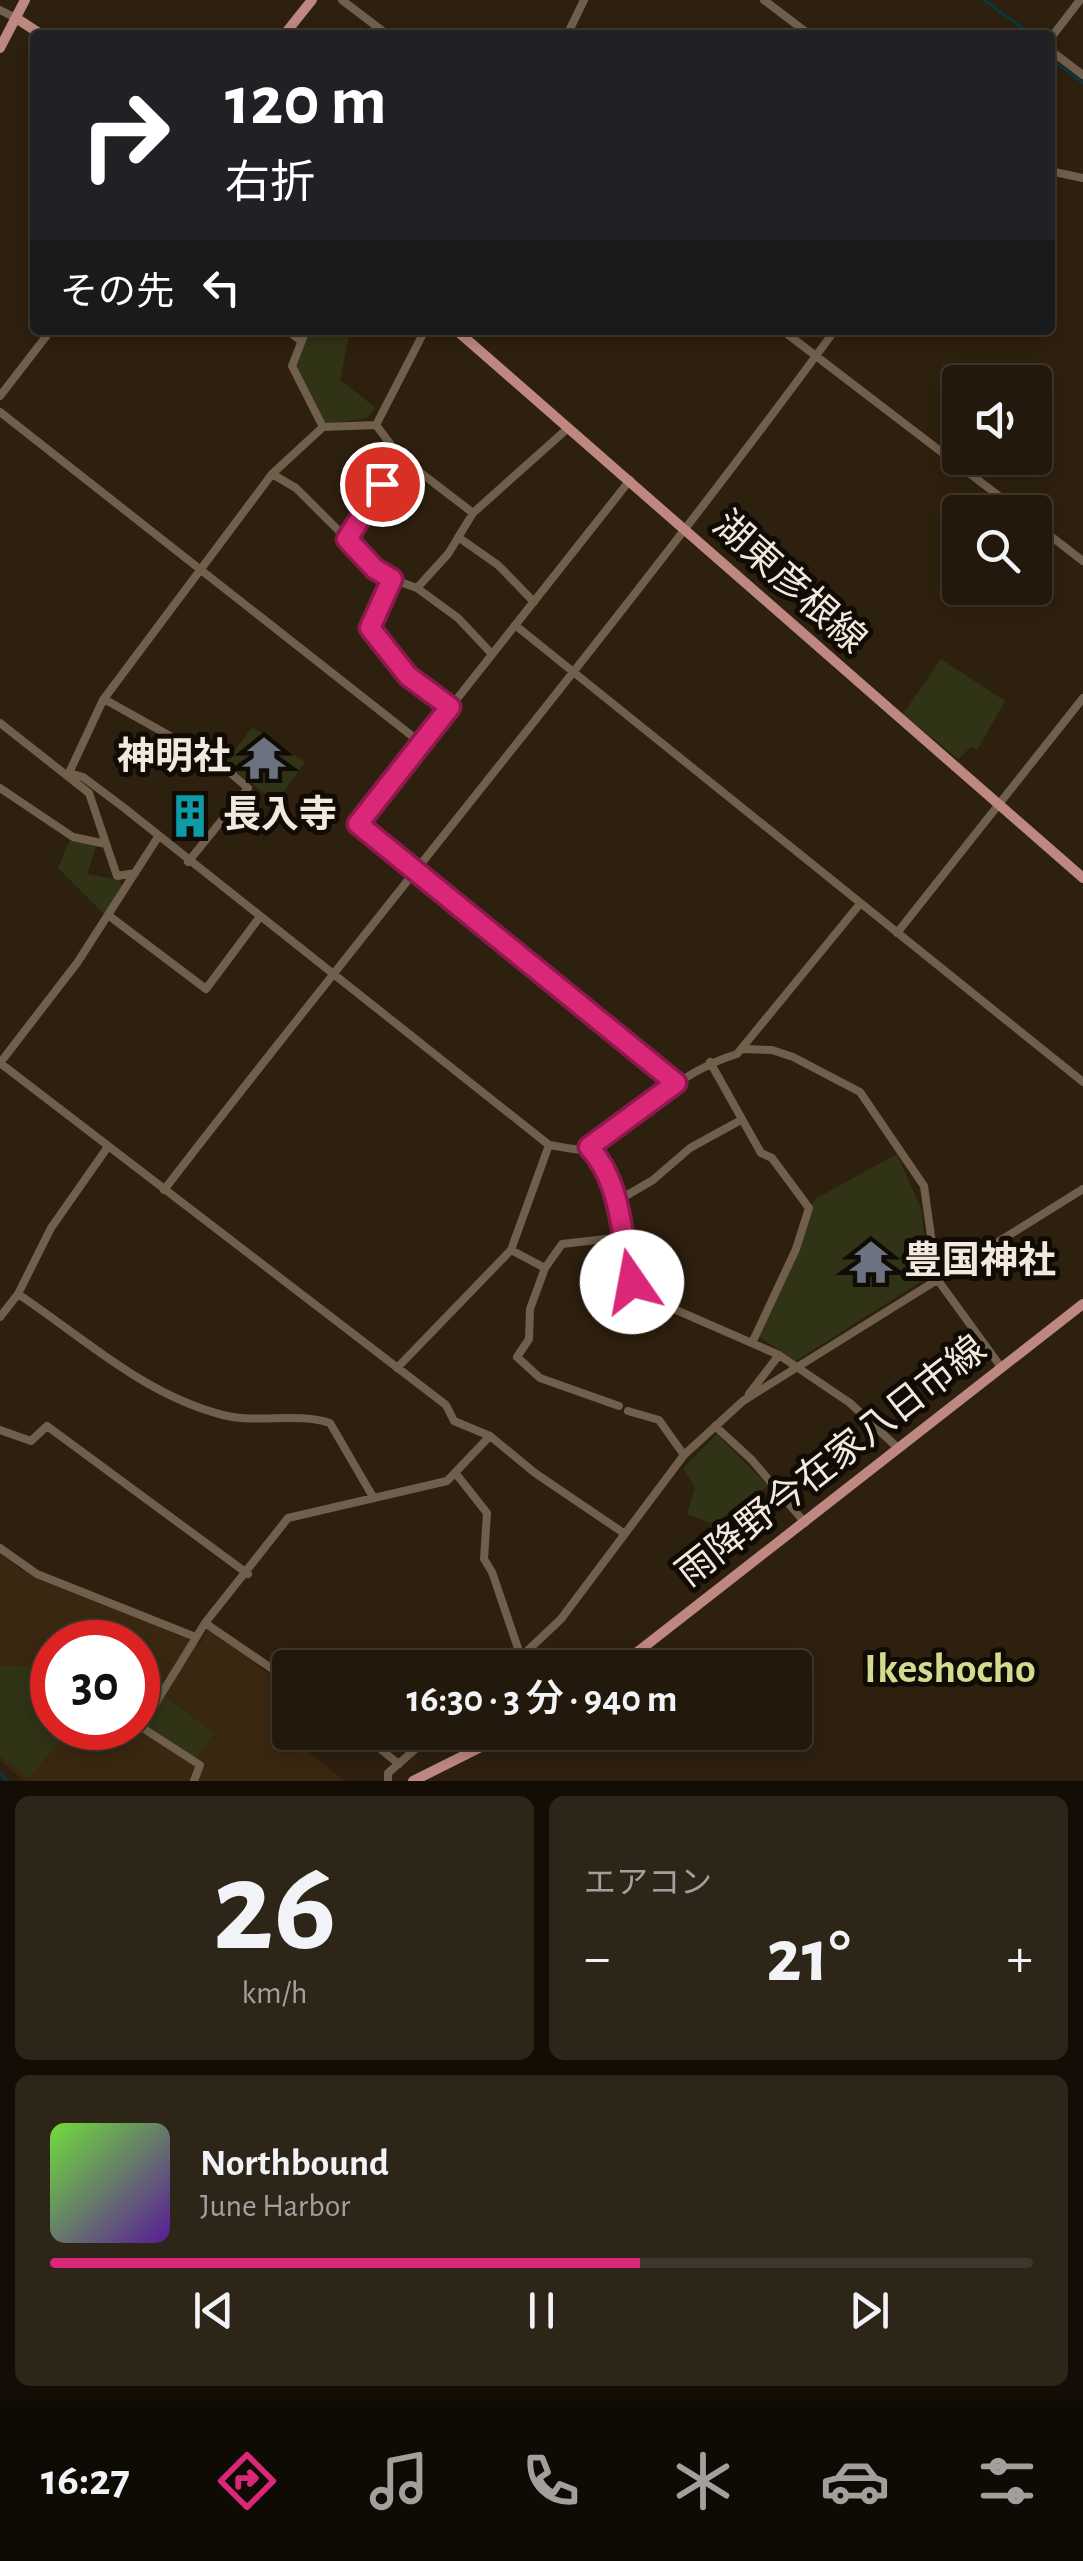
<!DOCTYPE html>
<html lang="ja">
<head>
<meta charset="utf-8">
<style>
  body { margin:0; font-family:"Alegreya Sans","Noto Sans JP",sans-serif; background:#2e2519; color:#f1f3f6; height:100vh; display:flex; flex-direction:column; font-size:38px; white-space:nowrap }
  * { box-sizing:border-box; margin:0 }
  p { font-size:32px; color:#a2a09d }
  .icon { flex:none; width:55px; height:55px; fill:none; stroke:currentColor; stroke-width:2; stroke-linecap:round; stroke-linejoin:round }
  .map { position:relative; height:1781px; overflow:hidden }
  .sheet { display:flex; flex-direction:column; gap:15px; padding:15px; background:#130d06; flex:1 }
  .sheet>* { flex:none }
  .banner { position:absolute; left:30px; top:30px; width:1025px; height:305px; border-radius:10px; box-shadow:0 5px 15px #0003,0 0 0 2px #3f372c; background:#202124; color:#fff; overflow:hidden }
  .buttons { position:absolute; left:942px; top:365px; display:grid; gap:20px }
  .buttons a { display:grid; place-items:center; width:110px; height:110px; border-radius:10px; background:#22180b; box-shadow:0 5px 15px #0003,0 0 0 2px #3f372c; font-size:50px }
  .speed { position:absolute; left:30px; top:1620px; display:flex; gap:20px; font-size:50px; font-weight:700; text-align:center }
  .speed>* { display:grid; place-content:center; width:130px; height:130px; border-radius:50%; background:#22180b; box-shadow:0 5px 15px #0003,0 0 0 2px #3f372c; line-height:1 }
  .speed .limit { border:15px solid #d22; background:#fff; color:#111 }
  .pin { position:absolute; display:grid; place-items:center; width:85px; height:85px; color:#fff; margin:-42px; border:5px solid #fff; border-radius:50%; box-shadow:0 2px 10px #0007 }
  .me { position:absolute; width:110px; margin:-55px; rotate:348deg; stroke-linejoin:round; filter:drop-shadow(0 0 8px #0008) }
  .turn { display:flex; align-items:center; gap:35px; height:210px; padding:0 30px; font-size:45px }
  .turn .icon { width:130px; height:130px; stroke-width:2.5 }
  .turn b { display:block; font-size:70px; line-height:85px }
  .then { display:flex; align-items:center; height:95px; padding:0 30px; background:#0003; gap:20px; font-size:38px }
  .big { font-size:75px; font-weight:600; line-height:1.1 }
  .sheet .card { flex:1; display:flex; flex-direction:column; justify-content:center; gap:15px; min-width:0; padding:0 35px; border-radius:15px; background:#2e2519 }
  .sheet .dial { align-items:center; gap:0 }
  .dial b { font-size:130px; line-height:1 }
  .song { display:flex; align-items:center; gap:30px }
  .cover { width:120px; height:120px; border-radius:15px; background:linear-gradient(135deg,hsl(100 70% 55%),hsl(270 70% 35%)) }
  .played { height:10px; border-radius:5px; background:linear-gradient(90deg,#db2777 60%,#3f372c 60%) }
  .keys { display:flex; justify-content:space-around; direction:ltr }
  .heat { display:flex; justify-content:space-between; align-items:center; font-size:55px; direction:ltr }
  .sheet .tiles { flex:1; display:grid; gap:15px; grid-template-columns:1fr 1fr }
  .card:last-child { grid-column:span 2 }
  .trip { position:absolute; left:272px; top:1650px; width:540px; height:100px; border-radius:10px; background:#22180b; box-shadow:0 5px 15px #0003,0 0 0 2px #3f372c; font-weight:600; line-height:100px; text-align:center }
  .tab-bar { display:flex; height:160px; justify-content:space-around; align-items:center; background:#0e0a04; color:#a2a09d }
  .tab-bar .icon { width:70px; height:70px }
  .tab-bar .on { color:#db2777 }
  .tab-bar b { font-size:45px; color:#f1f3f6 }
  .map>svg:first-child { display:block }
</style>
</head>
<body>
<div class="map">
<svg width="1083" height="1781" viewBox="0 0 1083 1781">
  <rect width="100%" height="100%" fill="#2e200f"/>
  <!-- built -->
  <path fill="#3a2711" fill-rule="evenodd" d="M0,1553L20,1569L200,1644L208,1629L290,1689V1728L286,1735L345,1781H23L0,1760ZM52,1642H138V1728H52Z"/>
  <!-- green -->
  <path fill="#303315" d="M308,330H350L340,380L376,408L366,418L324,425L294,365Z
    M941,659L1005,701L977,750L971,747L958,759L903,714Z
    M252,727L305,762L276,802L225,764Z
    M70,839L97,844L87,874L119,880L123,888L106,916L58,868Z
    M897,1154L922,1211L928,1277L796,1361L755,1334L815,1199Z
    M717,1434L768,1486L713,1524L687,1514L695,1488L683,1468Z
    M0,1666L52,1667V1728H71L29,1778L0,1756Z
    M162,1694L214,1733L195,1760L142,1726Z"/>
  <g fill="none" stroke-linecap="round" stroke-linejoin="round">
    <!-- stream -->
    <path stroke="#003b4c" stroke-width="2.5" d="M984,0L1032,35
      M1050,58L1083,83
      M0,1774L8,1781"/>
    <!-- minor -->
    <path stroke="#705f4d" stroke-width="8" d="M342,0L388,35
      M764,0L810,35
      M0,10L16,18
      M567,35L584,0
      M1050,39L1080,0
      M1050,50L1083,75
      M1050,171L1083,178
      M287,330L301,341
      M306,330L292,366L323,427
      M782,330L1020,512
      M0,396L51,330
      M0,412L421,743
      M376,425L400,457L473,513L567,429
      M376,425L425,330
      M272,474L296,488L347,539
      M630,480L358,824L675,1083
      M1035,524L1083,561
      M458,537L498,565L534,602
      M392,579L375,569L347,539L400,457
      M417,588L458,618L491,653
      M515,625L1083,1082
      M104,699L220,764L248,788L188,862
      M450,707L408,676L370,628L392,579L417,588L448,554L473,513
      M0,723L89,793L117,876L135,873
      M69,773L83,777L123,807L549,1145C559,1146 580,1153 589,1147C639,1116 679,1071 737,1054L859,905
      M69,773L103,700L272,474L323,427L376,425
      M0,788L73,837L106,844
      M108,915L206,989L259,918
      M897,933L1083,698
      M743,1049L772,1050L793,1057L860,1092L924,1186L937,1279L1001,1367
      M710,1062L761,1153L772,1158L809,1208L796,1249L752,1343
      M0,1063L446,1405L454,1421L490,1436L535,1473L625,1534
      M0,1063L77,963L158,837
      M589,1147L608,1168L614,1186L633,1281L644,1296L779,1355L850,1403L899,1449
      M164,1190C386,902 620,623 835,330
      M617,1201L653,1180L690,1148L741,1120
      M511,1250L545,1268L530,1309L529,1339L517,1357L540,1378L619,1406
      M545,1268L562,1244L623,1237
      M18,1294C84,1338 144,1395 223,1415C258,1424 296,1412 330,1423L373,1497
      M0,1317L18,1294L51,1228L107,1148
      M397,1368L511,1250L549,1145
      M749,1394L779,1355
      M628,1411L659,1420L684,1455
      M715,1426L752,1460L805,1523
      M0,1430L31,1441L47,1426L248,1574
      M457,1475L487,1513L484,1559L492,1572L521,1657
      M0,1548L37,1574L193,1636
      M509,1668L561,1619L684,1455L743,1401L1083,1189
      M290,1681L205,1623L288,1518L447,1481L490,1436
      M359,1732L399,1764
      M194,1781L200,1765L141,1727L205,1623
      M388,1781V1773L435,1732"/>
    <!-- major -->
    <path stroke="#be8781" stroke-width="10" d="M16,18L42,35
      M284,35L312,0
      M0,48L25,0
      M456,330L1083,878
      M617,1668L1083,1304
      M413,1781L511,1732"/>
  </g>
  <g fill="none" stroke-linecap="round" stroke-linejoin="round">
    <!-- route casing -->
    <g stroke="#8e194d" stroke-width="25">
      <path id="route" d="M382,484L347,539L375,569L392,579L370,628L408,676L450,707L358,824L676,1083L589,1147C623,1185 620,1234 632,1282"/>
    </g>
    <!-- route -->
    <use href="#route" stroke="#db2777" stroke-width="18"/>
  </g>
  <!-- icons -->
  <defs>
    <g id="temple-bare" transform="scale(3.45)"><path d="M0-6L5-2H3V0L6.5 2.5H4V6H1.5V3h-3V6H-4V2.5H-6.5L-3 0V-2H-5Z" fill="#6b7280" stroke="#110b05" stroke-width="2.5" paint-order="stroke"/></g>
    <g id="building-bare" transform="scale(3.45)"><path d="M-4-6H4V6H1V3H-1V6H-4ZM-2.5-4.3h1.7v1.8h-1.7ZM.8-4.3h1.7v1.8H.8ZM-2.5-1h1.7V.8h-1.7ZM.8-1h1.7V.8H.8Z" fill="#0f9aa8" stroke="#110b05" stroke-width="2.5" paint-order="stroke"/></g>
  </defs>
  <g fill-rule="evenodd">
    <use href="#temple-bare" x="264" y="758"/>
    <use href="#building-bare" x="190" y="816"/>
    <use href="#temple-bare" x="871" y="1262"/>
  </g>
  <g text-anchor="middle" dominant-baseline="central" stroke-width="10" stroke-linejoin="round" paint-order="stroke">
    <!-- street labels -->
    <g font-size="38" fill="#f3e8de" stroke="#110b05">
      <text transform="translate(789 583) rotate(42)">湖東彦根線</text>
      <text transform="translate(832 1462) rotate(-38)">雨降野今在家八日市線</text>
    </g>
    <!-- poi labels -->
    <g font-size="38" font-weight="bold" fill="#f3e8de" stroke="#110b05" text-anchor="start">
      <text x="231" y="758" text-anchor="end">神明社</text>
      <text x="223" y="816">長入寺</text>
      <text x="904" y="1262">豊国神社</text>
    </g>
    <!-- quarter labels -->
    <g font-size="42" font-weight="bold" fill="#d2db8e" stroke="#110b05">
      <text x="950" y="1669">Ikeshocho</text>
    </g>
  </g>
</svg>
<div class="buttons">
<a><svg class="icon" aria-label="sound" viewBox="0 0 24 24"><path d="M4 9h4l5-4v14l-5-4H4zM17 9q2 3 0 6"/></svg></a>
<a><svg class="icon" aria-label="search" viewBox="0 0 24 24"><circle cx="10" cy="10" r="6"/><path d="M15 15l6 6"/></svg></a>
</div>
<div class="speed"><div class="limit">30</div></div>
<div class="pin" style="left:382px;top:484px;background:#d93025"><svg class="icon" aria-label="arrive" viewBox="0 0 24 24"><path d="M6 21V4h12l-3 4 3 4H6"/></svg></div>
<svg class="me" style="left:632px;top:1282px" viewBox="-20 -20 40 40"><circle r="19" fill="#fff"/><path d="M0-13L10 11 0 6-10 11z" fill="#db2777"/></svg>
<div class="trip">16:30 · 3 分 · 940 m</div>
<div class="banner">
<div class="turn"><svg class="icon" aria-label="right" viewBox="0 0 24 24"><path d="M7 20v-9h11M14 6l5 5-5 5"/></svg><div><b>120 m</b>右折</div></div>
<div class="then">その先<svg class="icon" aria-label="left" viewBox="0 0 24 24"><path d="M17 20v-9H6M10 6l-5 5 5 5"/></svg></div>
</div>
</div>
<section class="sheet">
<div class="tiles">
<div class="card dial"><b>26</b><p>km/h</p></div>
<div class="card"><p>エアコン</p>
<div class="heat"><a>−</a><b class="big">21°</b><a>+</a></div>
</div>
<div class="card">
<div class="song"><i class="cover"></i><div><b>Northbound</b><p>June Harbor</p></div></div>
<div class="played"></div>
<div class="keys"><svg class="icon" aria-label="previous" viewBox="0 0 24 24"><path d="M18 5L8 12l10 7zM5 5v14"/></svg><svg class="icon" aria-label="pause" viewBox="0 0 24 24"><path d="M8 5v14M16 5v14"/></svg><svg class="icon" aria-label="next" viewBox="0 0 24 24"><path d="M6 5l10 7-10 7zM19 5v14"/></svg></div>
</div>
</div>
</section>
<nav class="tab-bar">
<b>16:27</b>
<svg class="icon on" aria-label="directions" viewBox="0 0 24 24"><path d="M12 3l9 9-9 9-9-9zM9 14v-3h6M13 9l2 2-2 2"/></svg>
<svg class="icon" aria-label="music" viewBox="0 0 24 24"><path d="M9 18V5l10-2v13"/><circle cx="6" cy="18" r="3"/><circle cx="16" cy="16" r="3"/></svg>
<svg class="icon" aria-label="phone" viewBox="0 0 24 24"><path d="M5 4h4l2 5-3 2q2 4 5 5l2-3 5 2v4C11 20 4 13 5 4z"/></svg>
<svg class="icon" aria-label="climate" viewBox="0 0 24 24"><path d="M12 3v18M4 7l16 10M4 17L20 7"/></svg>
<svg class="icon" aria-label="car" viewBox="0 0 24 24"><path d="M5 17H2v-5l4-1 3-4h7l3 4 3 1v5h-3M9 17h6M6 11h13"/><circle cx="7" cy="17" r="2"/><circle cx="17" cy="17" r="2"/></svg>
<svg class="icon" aria-label="filters" viewBox="0 0 24 24"><path d="M4 7h16M4 17h16"/><circle cx="9" cy="7" r="2"/><circle cx="15" cy="17" r="2"/></svg>
</nav>
</body>
</html>
